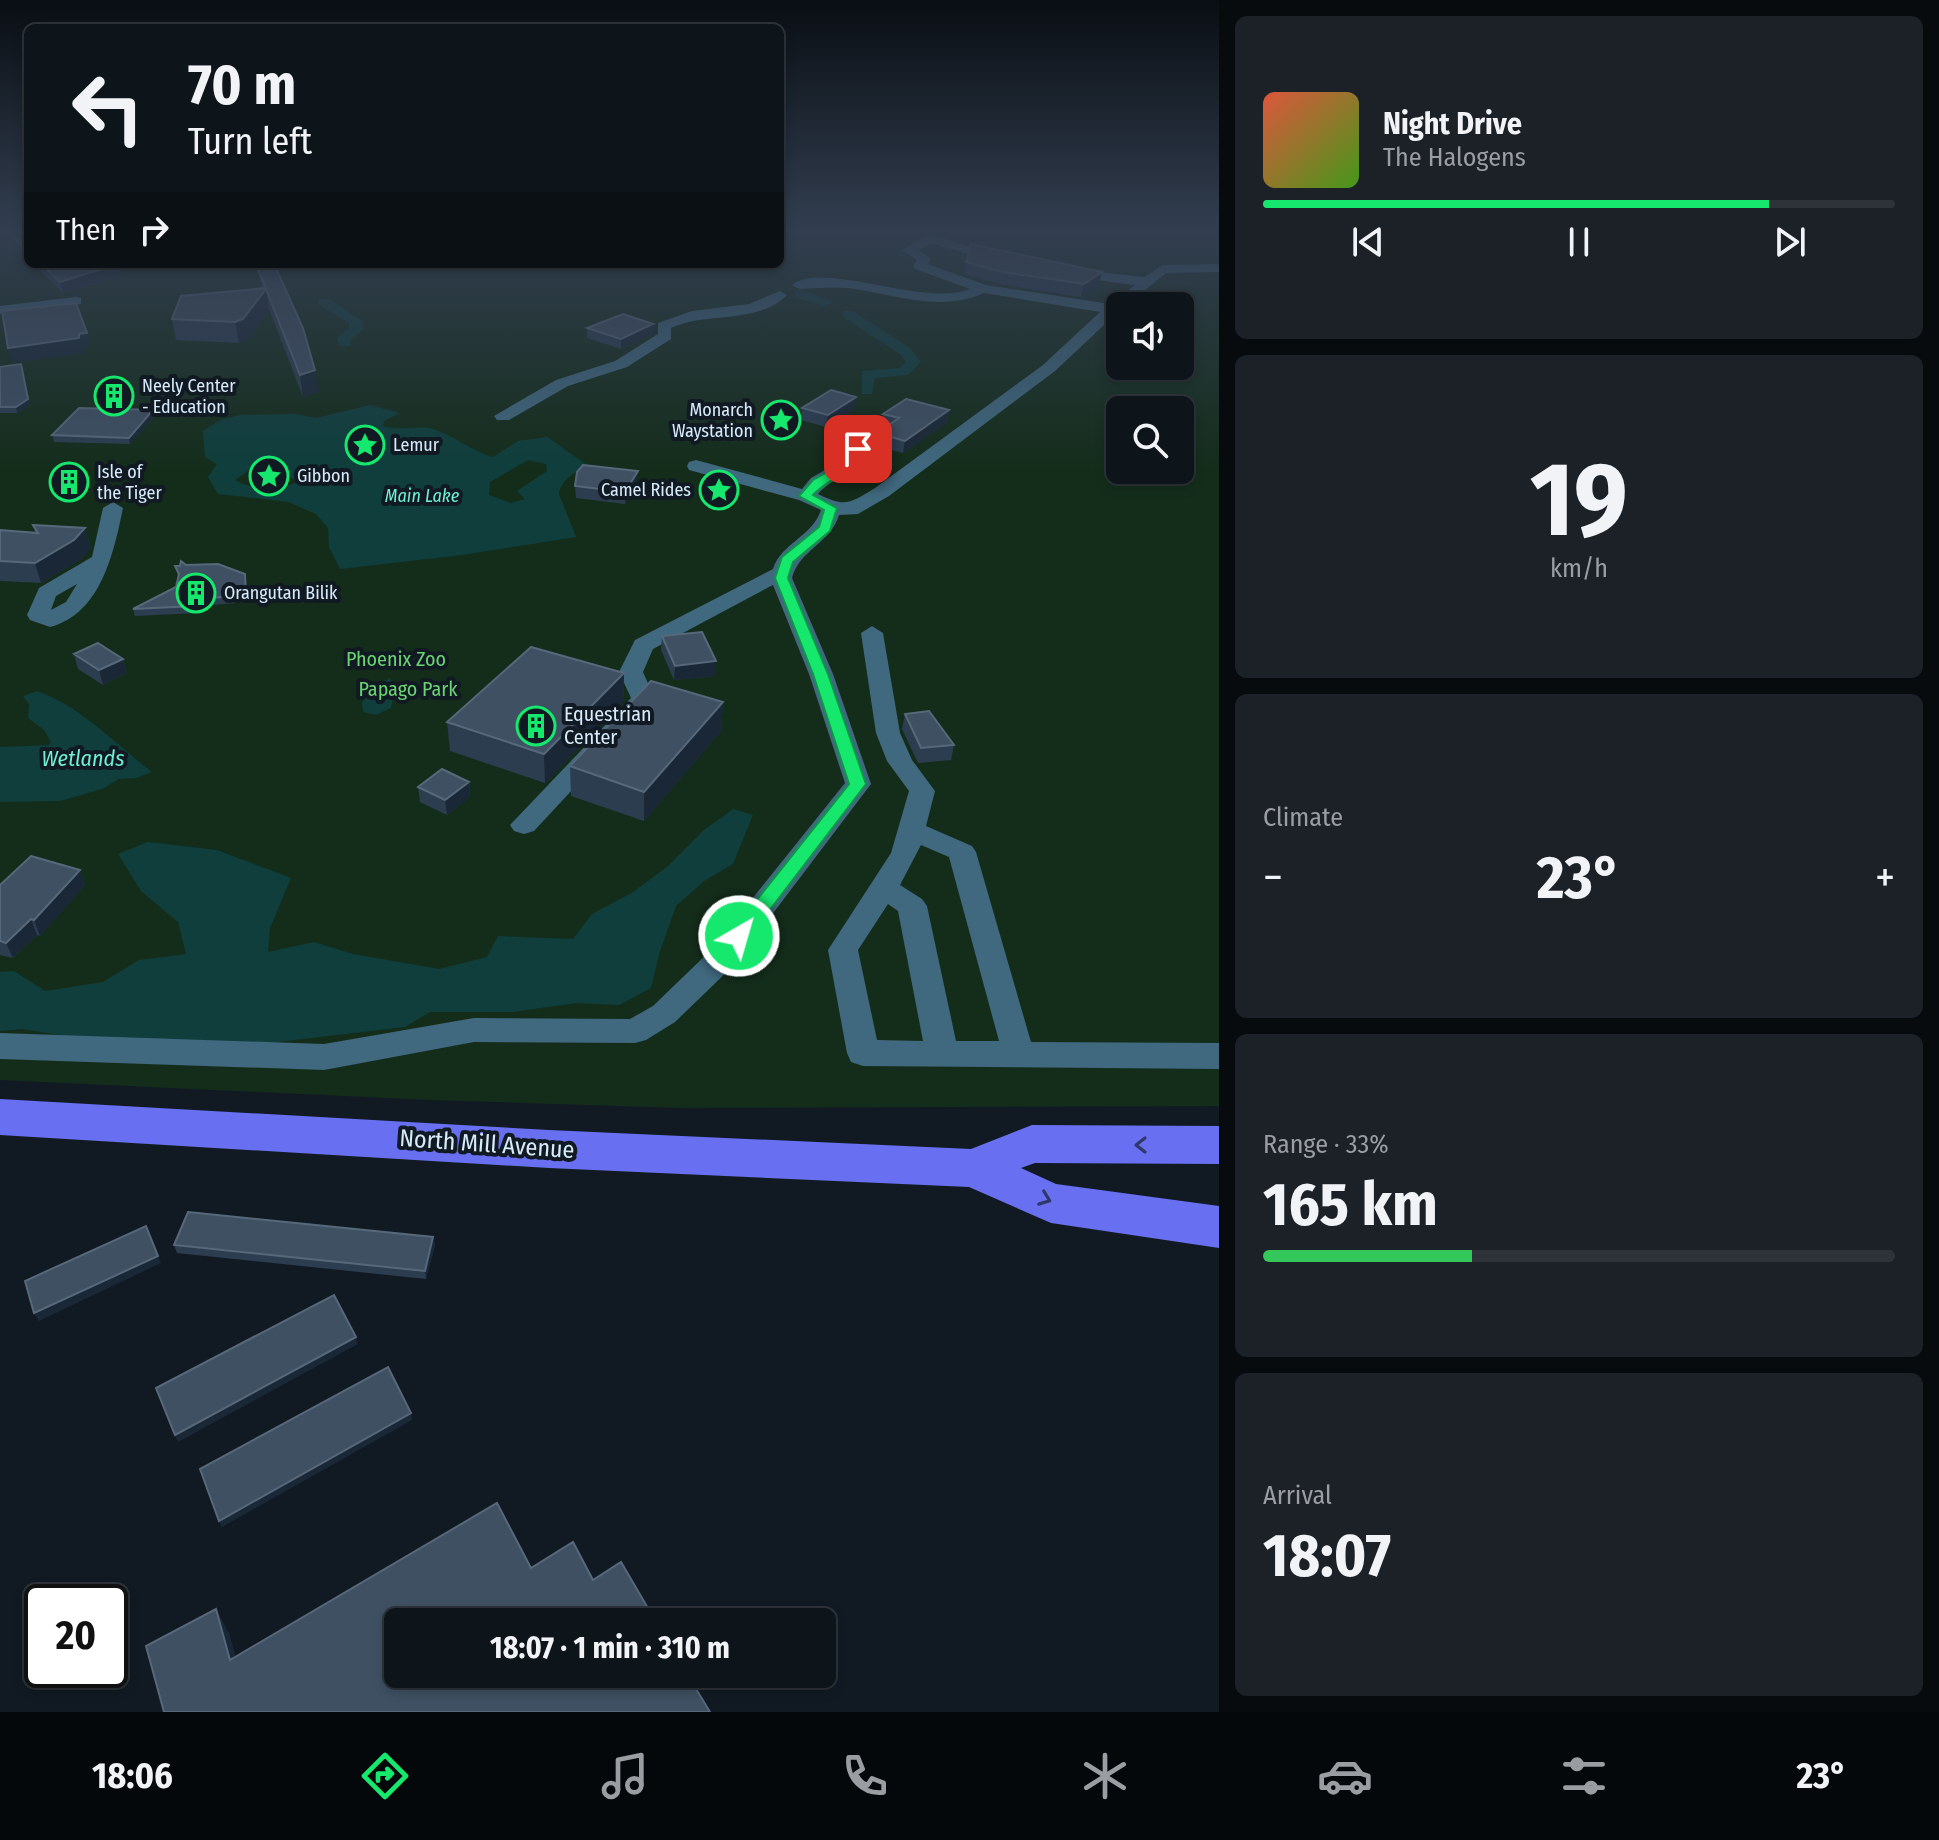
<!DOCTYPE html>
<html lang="en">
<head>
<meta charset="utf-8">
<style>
  body { margin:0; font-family:"Fira Sans Condensed",sans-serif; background:#1b2127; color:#f1f3f6; height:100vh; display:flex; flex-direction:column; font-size:30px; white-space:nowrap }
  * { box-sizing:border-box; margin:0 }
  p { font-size:26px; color:#9a9ea2 }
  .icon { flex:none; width:44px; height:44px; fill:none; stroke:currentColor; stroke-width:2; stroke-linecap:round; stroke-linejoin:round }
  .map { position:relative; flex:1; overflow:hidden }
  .sheet { display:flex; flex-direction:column; gap:16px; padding:16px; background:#070b0e; width:720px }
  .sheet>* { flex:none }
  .banner { position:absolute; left:24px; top:24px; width:760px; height:244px; border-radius:12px; box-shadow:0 4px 12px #0003,0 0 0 2px #2d3339; background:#0d141a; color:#f1f3f6; overflow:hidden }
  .buttons { position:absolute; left:1106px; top:292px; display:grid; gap:16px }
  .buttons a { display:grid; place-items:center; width:88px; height:88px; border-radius:12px; background:#0d141a; box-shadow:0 4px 12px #0003,0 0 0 2px #2d3339; font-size:40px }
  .speed { position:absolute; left:24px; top:1584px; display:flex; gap:16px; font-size:40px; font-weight:700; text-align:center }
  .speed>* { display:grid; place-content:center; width:104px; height:104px; border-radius:50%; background:#0d141a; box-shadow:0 4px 12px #0003,0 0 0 2px #2d3339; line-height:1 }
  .speed .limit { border:4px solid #111; border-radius:12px; background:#fff; color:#111 }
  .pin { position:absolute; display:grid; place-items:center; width:68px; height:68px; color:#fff; margin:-34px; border-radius:16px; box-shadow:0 4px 12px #0006 }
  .me { position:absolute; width:88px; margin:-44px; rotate:38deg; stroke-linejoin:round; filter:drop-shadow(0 0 6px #0008) }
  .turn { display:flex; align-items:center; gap:28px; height:168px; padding:0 32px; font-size:36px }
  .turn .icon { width:104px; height:104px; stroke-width:2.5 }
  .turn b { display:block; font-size:56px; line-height:68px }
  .then { display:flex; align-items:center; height:76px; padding:0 32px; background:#0003; gap:16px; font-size:30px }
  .big { font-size:60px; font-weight:700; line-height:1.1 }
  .sheet .tile { flex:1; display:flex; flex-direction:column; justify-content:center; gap:12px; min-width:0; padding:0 28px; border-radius:12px; background:#1b2127 }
  .sheet .dial { align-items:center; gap:0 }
  .dial b { font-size:104px; line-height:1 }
  .song { display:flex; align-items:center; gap:24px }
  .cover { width:96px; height:96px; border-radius:12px; background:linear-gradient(135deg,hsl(10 70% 55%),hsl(100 70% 35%)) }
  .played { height:8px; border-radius:4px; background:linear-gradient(90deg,#16e86e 80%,#2d3339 80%) }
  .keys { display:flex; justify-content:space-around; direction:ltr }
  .heat { display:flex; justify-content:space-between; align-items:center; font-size:44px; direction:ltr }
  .charge { height:12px; border-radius:6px; background:linear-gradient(90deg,#34c759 33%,#2d3339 0) }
  .trip { position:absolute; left:384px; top:1608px; width:452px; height:80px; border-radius:12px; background:#0d141a; box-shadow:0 4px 12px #0003,0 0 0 2px #2d3339; font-weight:700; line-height:80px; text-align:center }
  .menu { display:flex; height:128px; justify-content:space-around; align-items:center; background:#05080a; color:#9a9ea2 }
  .menu .icon { width:56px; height:56px }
  .menu .selected { color:#16e86e }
  .menu b { font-size:36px; color:#f1f3f6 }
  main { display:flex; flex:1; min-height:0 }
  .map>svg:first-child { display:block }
</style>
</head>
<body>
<main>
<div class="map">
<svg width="1219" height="1712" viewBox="0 0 1219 1712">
  <rect width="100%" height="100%" fill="#111a23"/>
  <!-- green -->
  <path fill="#142d1b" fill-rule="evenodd" d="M0,229H28V264H780V229H1219V1106L679,1108L429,1100L0,1080ZM1120,306H1180V366H1120ZM1120,410H1180V470H1120Z"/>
  <!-- water -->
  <path fill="#0f3e3c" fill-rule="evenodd" d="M370,405L400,413L384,421L383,426C399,431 412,426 428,428C450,432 470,451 493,457L518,441L547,437L587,465C576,472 561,479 559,494L576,537L462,555L340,569L329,547L328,528L316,514L288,502L218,494L208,477L217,464L205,457L203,431L220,420L240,415L296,414L316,418ZM528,460L546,464L547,471L517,491L525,499L511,503L489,495L490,482ZM275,466L297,482C280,490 251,490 235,480L251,469Z
    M389,678L396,685L391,708L376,715L363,712L362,702L371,690Z
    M37,691C82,707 114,743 152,772L136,778L119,779L102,789L60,801L0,802V747L49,745L51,742L44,730L28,718L29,704L23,696Z
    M733,809L753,815L733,864L704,881L676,906L660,951L651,988L619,1005L576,1003L513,1012H430L405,1027L260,1044L104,1042L22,1029L0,1031V972L14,971L45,991L103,982L139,960L186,954L178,922L141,891L118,854L148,842L217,850L291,878L270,928L268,952L314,942L353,954L439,969L487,957L498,936L573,939L592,914L633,892L668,866L704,830Z"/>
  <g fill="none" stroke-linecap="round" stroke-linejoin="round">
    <!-- canal -->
    <path fill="#0f3e3c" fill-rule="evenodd" d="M800,290L830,300L832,303L825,307L795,297V291Z
      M319,299H329L363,321V330L351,339L350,346H340L337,338L349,328V323L319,305Z
      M843,311H853L910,348L921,362L908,375L875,378L872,394H862V371L899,368L906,362L900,354L843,317Z"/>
    <!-- minor -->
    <path fill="#40687e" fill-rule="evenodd" d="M929,234L1011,260L1004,264L931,243L918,250L931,259L928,264L986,285L1110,304L1135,285L1064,276L1057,272L1064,268L1144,277L1163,265L1219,264V272L1166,273L1125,306H1120V310L1055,371L889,496L858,514L839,515C831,543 799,550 792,578L833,674L871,784L733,966L675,1022L646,1040L635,1043L474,1042L324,1070L0,1059V1033L324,1044L474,1018L630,1019L653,1006L711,950L845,783L809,674L773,585L653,649L643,672L655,699L652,704L534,831L524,834L514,831L510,825L631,698L619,672L635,640L773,569C781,543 812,537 821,510L799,500L689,470L687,466L689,462L696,460L802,489L811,478L846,458L852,445H864L867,449C859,474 833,476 818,494C846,508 850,503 875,488L1043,365L1100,312L984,293C941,312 899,296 855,289C837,286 818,288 799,289L792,285C824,260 924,308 970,289L915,269L913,266L917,260L902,250Z
      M780,291L787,295C757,325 707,311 671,328V339L627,367L568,386L509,420H497L494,416L556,380L615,361L658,334V323L692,311L749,304Z
      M76,297L81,298V304L0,314V306Z
      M113,502L123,508C114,552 101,614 50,627L30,620L27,615L39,588L92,557L103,508ZM77,584L66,602L51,610L56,596Z
      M872,626L883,633L900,733L912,760L935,791L926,826L972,846L976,852L1031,1042L1219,1043V1069L863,1066L851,1062L847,1053L828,950L891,853L909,791L887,761L876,733L861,633ZM921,845L949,857L999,1041H956L927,906L922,899L900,885ZM888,904L898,911L923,1041L877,1040L858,950Z"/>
    <!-- major -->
    <path fill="#6870f1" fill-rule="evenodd" d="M0,1099L549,1130L971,1149L1032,1125L1219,1126V1164L1035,1163L1021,1168L1056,1184L1219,1206V1248L1051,1223L969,1187L549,1168L0,1135Z"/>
  </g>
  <!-- wall -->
  <path fill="#2c3d50" d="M14,238L28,240V259L17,249Z
    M966,262L1099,284L1081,297L999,284L964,274Z
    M33,264H131L120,267L122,275L63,293Z
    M258,270L319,392L303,397L269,309L247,340L239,343L176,340L172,319L262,289Z
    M653,324V334L621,349L587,338V328Z
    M0,367L23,370L30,405L17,413H0Z
    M802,408L854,409L826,427L801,420Z
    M153,410L154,417L130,444L54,442L52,435Z
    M949,410L947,422L903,453L875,446L877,433L885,427L881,426L883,414Z
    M637,484L625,504L576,498L575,486Z
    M33,525L85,528L91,548L80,560L41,583L0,581V530L35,533Z
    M186,565L245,574L247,602L213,605L197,613L135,616L133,609L176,587L178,576L175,566Z
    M662,636L715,676L674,680L661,650Z
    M74,654L123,659L127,673L103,685L78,669Z
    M624,673L623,702L545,783L450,751L447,722Z
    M723,702L721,731L644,821L571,796L570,766Z
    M905,714L954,745L951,760L918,763L902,729Z
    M469,782L470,797L447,815L420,802L418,787Z
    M80,870L85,885L40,936L37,935L13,958L0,955V885Z
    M433,1237L435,1245L426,1279L177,1253L174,1245Z"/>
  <!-- shaded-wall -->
  <path fill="#192736" d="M115,264H131L120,267L122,275L63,293L60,282Z
    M1102,272L1099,284L1081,297L1084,284Z
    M266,289L269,309L247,340L239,343L235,322Z
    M653,324V334L621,349V339Z
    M87,333L90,347L83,348V353L12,363L8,348Z
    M23,370L30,405L17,413L16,407Z
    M315,370L319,392L303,397L300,375Z
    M856,397L854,409L826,427L828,415Z
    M153,410L154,417L130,444L129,438Z
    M949,410L947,422L903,453L905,441Z
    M638,471L637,484L625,504V492Z
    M85,528L91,548L80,560L41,583L35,563Z
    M211,598L213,605L197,613L195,606Z
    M123,659L127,673L103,685L99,670Z
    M716,661L715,676L674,680L675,666Z
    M624,673L623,702L545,783L544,754Z
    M723,702L721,731L644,821V792Z
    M469,782L470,797L447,815L445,800Z
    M80,870L85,885L40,936L34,920Z
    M31,919L37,935L13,958L6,943Z
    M146,1226L161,1263L39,1321L34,1313Z
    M433,1237L435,1245L426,1279L425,1271Z
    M356,1337L358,1344L178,1442L175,1435Z
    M411,1413L412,1420L222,1527L219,1521Z
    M216,1609L229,1633L243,1683L230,1660Z"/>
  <!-- building -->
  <path fill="#3e5062" stroke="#56687a" stroke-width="2" d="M14,238L28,240V251Z
    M971,244L1102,272L1084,284L1002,272L966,262Z
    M41,264H118L60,282Z
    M274,264L303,328L315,370L300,375L266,289L243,319L235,322L172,319L181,296L266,288L258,270Z
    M76,303L87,333L79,334V338L8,348L2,311Z
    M623,314L653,324L621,339L587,328Z
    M21,364L28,399L16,407H0V367Z
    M831,390L856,397L828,415L802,408Z
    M906,399L949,410L905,441L877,433L899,418L883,414Z
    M79,408L153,410L129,438L52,435Z
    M583,465L638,471L625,492L575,486L577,472Z
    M33,525L85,528L74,540L35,563L0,561V530L38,533Z
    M181,561L186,565L218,564L245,574L246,595L211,598L195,606L133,609L176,587L179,574L175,566H180Z
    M702,632L716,661L675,666L662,636Z
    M98,643L123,659L99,670L74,654Z
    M531,647L624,673L544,754L447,722Z
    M651,681L723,702L644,792L570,766Z
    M929,711L954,745L921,748L905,714Z
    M442,769L469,782L445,800L418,787Z
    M31,856L80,870L34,920L31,919L6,943L0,941V885Z
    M188,1212L433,1237L425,1271L174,1245Z
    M146,1226L158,1256L34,1313L25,1281Z
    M334,1295L356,1337L175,1435L156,1388Z
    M388,1367L411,1413L219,1521L200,1469Z
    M497,1503L531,1568L573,1542L593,1580L621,1562L656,1622H398V1674H687L710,1712H164L146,1646L216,1609L230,1660Z"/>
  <!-- one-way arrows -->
  <defs><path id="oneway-chevron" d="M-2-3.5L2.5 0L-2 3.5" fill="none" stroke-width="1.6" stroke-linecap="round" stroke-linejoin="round" transform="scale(2)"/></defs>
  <g stroke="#2f386b">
    <use href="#oneway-chevron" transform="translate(1141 1145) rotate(-180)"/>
    <use href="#oneway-chevron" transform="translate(1045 1199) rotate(21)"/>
  </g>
  <!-- sky -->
  <linearGradient id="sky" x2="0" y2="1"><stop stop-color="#090e13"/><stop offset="0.49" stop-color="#323e50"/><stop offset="1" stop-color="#323e50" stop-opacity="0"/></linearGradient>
  <rect width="1219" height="469" fill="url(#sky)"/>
  <!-- route -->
  <path fill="#16e86e" stroke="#0e9748" stroke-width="2" d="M854,447L864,449C856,473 829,477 813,495L837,508L830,531L793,562L788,578L828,674L866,784L746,941H732L729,936L732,931L849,784L813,674L775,578L782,557L819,527L824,510L799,496L813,480L849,460Z"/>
  <!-- icons -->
  <defs>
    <g id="building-ring" transform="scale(2)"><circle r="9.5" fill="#111a23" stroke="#16e86e" stroke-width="1.5"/><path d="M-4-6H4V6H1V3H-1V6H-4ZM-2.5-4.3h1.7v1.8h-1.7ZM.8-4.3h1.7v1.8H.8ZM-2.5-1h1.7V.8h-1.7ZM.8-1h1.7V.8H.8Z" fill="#16e86e"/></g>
    <g id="sight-ring" transform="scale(2)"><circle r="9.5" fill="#111a23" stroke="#16e86e" stroke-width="1.5"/><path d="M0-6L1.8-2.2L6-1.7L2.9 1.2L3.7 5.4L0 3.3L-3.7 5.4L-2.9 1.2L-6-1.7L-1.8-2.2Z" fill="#16e86e"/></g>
  </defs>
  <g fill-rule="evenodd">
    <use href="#building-ring" x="114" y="396"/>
    <use href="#sight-ring" x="781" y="420"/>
    <use href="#sight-ring" x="365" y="445"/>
    <use href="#sight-ring" x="269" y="476"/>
    <use href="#building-ring" x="69" y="482"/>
    <use href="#sight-ring" x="719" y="490"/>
    <use href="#building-ring" x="196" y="593"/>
    <use href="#building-ring" x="536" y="726"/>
  </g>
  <g text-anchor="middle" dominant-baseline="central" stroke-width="8" stroke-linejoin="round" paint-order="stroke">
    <!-- far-poi labels -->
    <g font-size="18" fill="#d7ebfb" stroke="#111a23" text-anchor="start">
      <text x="142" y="386">Neely Center<tspan x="142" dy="21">- Education</tspan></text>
      <text x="753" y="410" text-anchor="end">Monarch<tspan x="753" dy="21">Waystation</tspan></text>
      <text x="393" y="445">Lemur</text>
      <text x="97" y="472">Isle of<tspan x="97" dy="21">the Tiger</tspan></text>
      <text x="297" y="476">Gibbon</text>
      <text x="691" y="490" text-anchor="end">Camel Rides</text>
      <text x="224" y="593">Orangutan Bilik</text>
    </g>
    <!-- far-water labels -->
    <g font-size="18" font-style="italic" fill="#6ff1d5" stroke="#111a23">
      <text x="422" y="496">Main Lake</text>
    </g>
    <!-- park labels -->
    <g font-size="20" fill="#69d571" stroke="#111a23">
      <text x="396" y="659">Phoenix Zoo</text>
      <text x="408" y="689">Papago Park</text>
    </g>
    <!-- poi labels -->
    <g font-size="20" fill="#d7ebfb" stroke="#111a23" text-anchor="start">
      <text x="564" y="714">Equestrian<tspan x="564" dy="23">Center</tspan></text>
    </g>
    <!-- water labels -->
    <g font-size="22" font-style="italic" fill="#6ff1d5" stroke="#111a23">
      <text x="83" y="758">Wetlands</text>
    </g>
    <!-- near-street labels -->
    <g font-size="24" fill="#d7ebfb" stroke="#111a23">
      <text transform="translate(487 1144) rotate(4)">North Mill Avenue</text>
    </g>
  </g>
</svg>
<div class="buttons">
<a><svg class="icon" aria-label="sound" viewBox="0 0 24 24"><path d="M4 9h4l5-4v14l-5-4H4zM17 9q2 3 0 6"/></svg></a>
<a><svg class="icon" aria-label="search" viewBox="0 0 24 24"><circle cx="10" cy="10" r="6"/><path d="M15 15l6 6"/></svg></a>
</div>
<div class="speed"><div class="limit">20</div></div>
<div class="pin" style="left:858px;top:449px;background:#d93025"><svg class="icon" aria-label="arrive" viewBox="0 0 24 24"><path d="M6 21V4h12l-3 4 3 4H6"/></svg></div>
<svg class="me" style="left:739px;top:936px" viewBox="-20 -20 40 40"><circle r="17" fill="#16e86e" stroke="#fff" stroke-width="3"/><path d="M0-11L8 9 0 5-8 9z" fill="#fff"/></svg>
<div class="trip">18:07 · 1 min · 310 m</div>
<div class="banner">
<div class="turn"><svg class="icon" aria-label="left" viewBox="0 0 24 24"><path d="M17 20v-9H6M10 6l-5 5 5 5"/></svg><div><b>70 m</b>Turn left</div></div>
<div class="then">Then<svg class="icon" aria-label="right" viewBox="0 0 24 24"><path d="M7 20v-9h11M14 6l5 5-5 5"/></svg></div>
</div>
</div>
<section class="sheet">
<div class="tile">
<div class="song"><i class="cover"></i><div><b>Night Drive</b><p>The Halogens</p></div></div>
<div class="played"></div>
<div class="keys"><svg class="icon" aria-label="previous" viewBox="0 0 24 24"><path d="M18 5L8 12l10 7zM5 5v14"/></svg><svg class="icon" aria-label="pause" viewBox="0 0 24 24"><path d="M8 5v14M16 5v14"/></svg><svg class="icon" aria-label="next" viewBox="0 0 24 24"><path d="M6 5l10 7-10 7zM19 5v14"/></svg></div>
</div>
<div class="tile dial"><b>19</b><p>km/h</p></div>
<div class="tile"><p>Climate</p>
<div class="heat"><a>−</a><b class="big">23°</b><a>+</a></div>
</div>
<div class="tile"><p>Range · 33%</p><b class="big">165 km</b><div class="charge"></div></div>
<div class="tile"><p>Arrival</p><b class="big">18:07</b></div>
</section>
</main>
<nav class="menu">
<b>18:06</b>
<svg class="icon selected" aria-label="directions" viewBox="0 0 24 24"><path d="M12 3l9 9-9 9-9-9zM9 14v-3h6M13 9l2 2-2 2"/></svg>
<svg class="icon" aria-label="music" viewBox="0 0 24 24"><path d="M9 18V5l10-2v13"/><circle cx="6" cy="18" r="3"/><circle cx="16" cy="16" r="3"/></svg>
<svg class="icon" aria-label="phone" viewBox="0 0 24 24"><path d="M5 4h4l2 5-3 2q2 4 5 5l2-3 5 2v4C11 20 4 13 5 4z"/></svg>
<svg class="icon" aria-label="climate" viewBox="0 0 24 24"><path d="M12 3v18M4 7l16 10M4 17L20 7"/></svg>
<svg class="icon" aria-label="car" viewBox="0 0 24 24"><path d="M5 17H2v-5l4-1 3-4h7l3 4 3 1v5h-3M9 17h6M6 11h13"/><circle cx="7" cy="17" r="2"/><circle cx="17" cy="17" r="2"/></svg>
<svg class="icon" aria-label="filters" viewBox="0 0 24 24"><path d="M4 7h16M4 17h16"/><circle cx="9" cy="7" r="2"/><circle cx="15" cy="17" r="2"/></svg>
<b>23°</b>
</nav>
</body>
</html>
